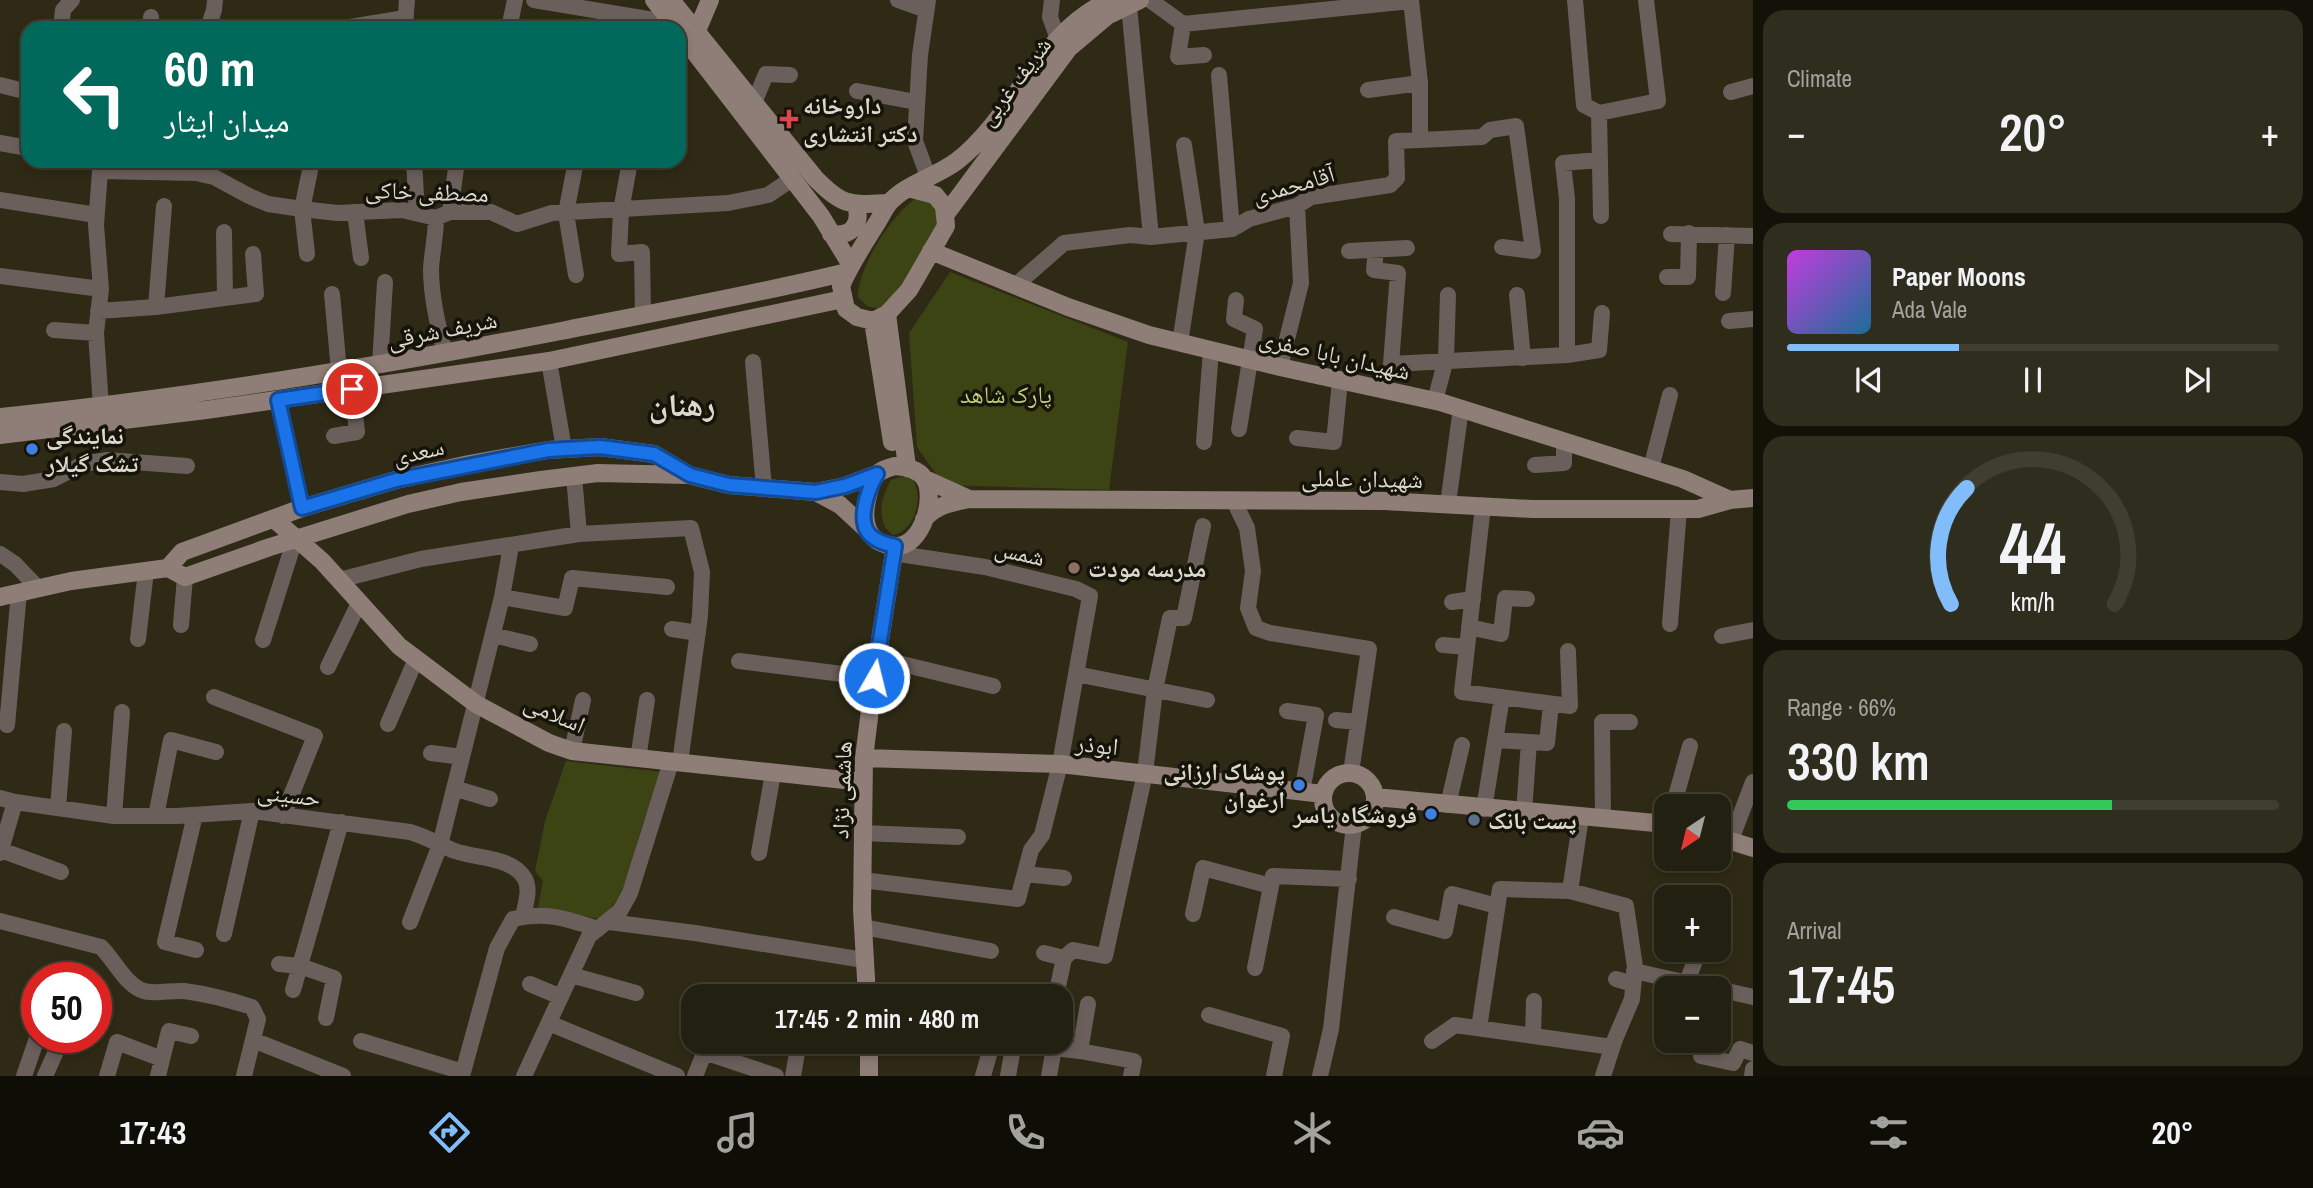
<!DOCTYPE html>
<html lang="en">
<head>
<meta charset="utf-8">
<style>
  body { margin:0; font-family:"Archivo Narrow","Noto Naskh Arabic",sans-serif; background:#2e2d1e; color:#f1f3f6; height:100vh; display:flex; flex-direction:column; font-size:26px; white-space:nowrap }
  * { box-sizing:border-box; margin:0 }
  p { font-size:23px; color:#a2a39f }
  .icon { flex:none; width:38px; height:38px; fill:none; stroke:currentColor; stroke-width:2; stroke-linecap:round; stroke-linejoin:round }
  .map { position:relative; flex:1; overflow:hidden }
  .side { display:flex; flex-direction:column; gap:10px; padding:10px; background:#131209; width:560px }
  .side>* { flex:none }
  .banner { position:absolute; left:21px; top:21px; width:665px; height:147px; border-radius:21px; box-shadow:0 4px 10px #0003,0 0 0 2px #3f3e30; background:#00695c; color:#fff; overflow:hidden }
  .needle { width:46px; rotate:215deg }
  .controls { position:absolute; left:1654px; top:794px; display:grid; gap:14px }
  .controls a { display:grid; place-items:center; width:77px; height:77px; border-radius:14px; background:#222010; box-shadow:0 4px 10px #0003,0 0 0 2px #3f3e30; font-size:35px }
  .speed { position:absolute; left:21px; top:962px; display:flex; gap:14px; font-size:35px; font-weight:700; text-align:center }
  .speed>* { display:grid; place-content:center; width:91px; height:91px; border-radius:50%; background:#222010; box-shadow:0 4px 10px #0003,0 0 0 2px #3f3e30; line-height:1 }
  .speed .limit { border:10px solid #d22; background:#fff; color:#111 }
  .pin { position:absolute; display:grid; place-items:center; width:60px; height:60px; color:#fff; margin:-30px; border:4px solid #fff; border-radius:50%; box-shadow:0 2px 7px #0007 }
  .me { position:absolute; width:77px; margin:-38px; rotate:8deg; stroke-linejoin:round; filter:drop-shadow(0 0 5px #0008) }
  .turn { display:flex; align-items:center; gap:24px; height:147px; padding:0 28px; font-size:32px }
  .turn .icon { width:91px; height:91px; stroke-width:2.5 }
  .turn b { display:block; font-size:49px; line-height:60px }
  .big { font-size:52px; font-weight:600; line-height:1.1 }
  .side .widget { flex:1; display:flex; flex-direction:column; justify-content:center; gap:10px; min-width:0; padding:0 24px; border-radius:21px; background:#2e2d1e }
  .side .dial { align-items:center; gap:0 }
  .dial svg { height:182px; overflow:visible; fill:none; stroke:#3f3e30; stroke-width:7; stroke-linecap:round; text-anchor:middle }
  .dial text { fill:#f1f3f6; stroke:none }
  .song { display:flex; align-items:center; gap:21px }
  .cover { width:84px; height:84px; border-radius:10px; background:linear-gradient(135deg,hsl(290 70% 55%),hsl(200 70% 35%)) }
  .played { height:7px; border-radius:4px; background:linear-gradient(90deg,#81bdfa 35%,#3f3e30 35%) }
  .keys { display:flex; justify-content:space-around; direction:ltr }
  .heat { display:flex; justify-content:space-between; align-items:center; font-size:38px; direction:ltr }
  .charge { height:10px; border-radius:5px; background:linear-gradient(90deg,#34c759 66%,#3f3e30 0) }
  .trip { position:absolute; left:681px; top:984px; width:392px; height:70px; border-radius:21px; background:#222010; box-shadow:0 4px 10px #0003,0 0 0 2px #3f3e30; font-weight:600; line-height:70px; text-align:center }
  .dock { display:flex; height:112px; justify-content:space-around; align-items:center; background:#0e0d06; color:#a2a39f }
  .dock .icon { width:49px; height:49px }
  .dock .selected { color:#81bdfa }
  .dock b { font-size:32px; color:#f1f3f6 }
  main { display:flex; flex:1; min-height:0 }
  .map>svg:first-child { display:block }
</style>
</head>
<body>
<main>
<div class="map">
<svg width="1753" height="1076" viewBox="0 0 1753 1076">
  <rect width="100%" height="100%" fill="#2e2a15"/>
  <!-- green -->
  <path fill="#3c4414" d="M915,199C933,202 938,201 940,221C923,249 906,293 878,309L867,306L858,297C858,268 891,215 915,199Z
    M950,272L1128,342L1109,490L944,485L917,447L909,333Z
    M900,477H911C925,494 916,531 893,535C875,523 881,497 891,480Z
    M566,761L662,772C656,789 649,806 643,823C632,856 629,897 599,919L538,907L543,881L535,871L545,821Z"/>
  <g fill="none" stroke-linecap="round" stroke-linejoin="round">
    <!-- street -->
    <path stroke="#6b5f5c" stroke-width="16" d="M534,0L672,23
      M898,0L926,10
      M928,0L920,55L915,141L929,179
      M1052,0L1050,17L1058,39
      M1150,0L1183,24L1411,1
      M1575,0L1584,105L1599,113L1658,101L1646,0
      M1129,6L1151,237
      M1183,24L1178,57L1204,55
      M405,26L407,0
      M61,28L63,10L72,0
      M150,28L151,17
      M208,28L214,10L215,0
      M344,28L405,18
      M509,28L515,0
      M1219,75L1232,229
      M0,85L28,92
      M1368,90L1420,83
      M857,91L916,102
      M1731,92L1753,86
      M754,103L766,74L790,75
      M1599,113L1601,216
      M1420,140L1482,137L1490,130L1516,126L1533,251L1502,247
      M0,143L28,148
      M98,161L100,171L96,225L101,289L96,333L101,406
      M414,161L417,213
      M576,161L566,213L576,275
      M630,161L621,211L619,254L642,252L643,315
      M100,171L196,173L214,177L249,196L268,204L302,209L337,213L402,210L436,218L450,212H491L517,224L552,213L728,203L768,195L792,179
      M0,200L96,215
      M355,212L361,258
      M450,212L457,161
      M436,218C436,235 432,252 431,269C431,297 438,326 445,353
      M224,232L225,298
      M1671,234L1753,236
      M1376,250L1374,270L1398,273L1391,364L1567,355V199L1563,163L1600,160
      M1349,251L1407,248
      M307,254L302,209L312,161
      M0,276L101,289
      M1667,277H1688L1689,233
      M1016,285L1064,243L1130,235L1151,237L1232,229L1249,219L1297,206L1311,197L1390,185L1397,178L1396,141L1420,140V83L1411,0
      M1723,293L1727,235
      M332,294L339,371
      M1517,295L1523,358
      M1236,300L1234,319L1255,329L1239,429
      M156,307L164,206
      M98,311L156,307L256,294L253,254
      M1729,321L1753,319
      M54,330L96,333
      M1180,343L1197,232L1184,145
      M1567,355L1599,350L1602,313
      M549,361L564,449
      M753,362L764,488
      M380,365L385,282
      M1280,367L1301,283L1297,206
      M278,400L302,508
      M1435,401L1446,359L1448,295
      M334,436L357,432L352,389
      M1297,438L1334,442L1340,381
      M1204,442L1211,350
      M1535,465L1564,463V441
      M1651,468L1670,395
      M574,476L579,534
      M0,482L23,484L54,479L83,464L107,460L187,466
      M1234,501L1247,528L1253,571L1248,608L1256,628L1270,633L1369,649L1351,773
      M1448,504L1461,408
      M1483,506L1462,692L1570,706L1568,651
      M0,554L15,564L38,588
      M339,580L421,559L579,534L691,528L702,572L700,616L680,763
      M502,597L565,608L572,578L667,587
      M1452,602L1473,599
      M1670,624L1679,509
      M181,625L185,577
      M1469,627L1501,634L1505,598L1527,599
      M672,629L698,633
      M493,635L530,644
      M1722,636L1753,630
      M138,639L146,571
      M263,640L295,539
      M1443,645L1467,647
      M877,658L993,686
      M739,661L874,678
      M328,667L359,603
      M1076,674L1207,700
      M214,697L315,736L283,816
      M1287,711L1316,715L1302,792
      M1336,720L1358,722
      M388,724L416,659
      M7,725L19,592
      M1495,740L1547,743L1551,704
      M572,751L583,700
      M431,753L462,757
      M638,759L647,700
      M454,788L490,799
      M0,798L15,802L114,816H177L252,811L410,832C427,837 440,845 455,851C477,859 512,856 525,879C531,890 525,905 523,917
      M1448,805L1462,745
      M1673,807L1690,746
      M58,808L64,731
      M1484,809L1502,697
      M1524,812L1529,742
      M195,815L165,942L196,950
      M114,816L122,712
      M156,816L171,740L216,752
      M1603,819L1602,722H1630
      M863,833L958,837
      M1731,840L1753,782
      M1,850L61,872
      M0,853L15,802
      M759,853L773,773
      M1025,874L1064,878
      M862,880L1018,899L1031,850L1042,835L1060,764L1090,596L1076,589L985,567L893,553
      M1570,891L1581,817
      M1193,914L1203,868L1271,886
      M1394,917L1445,931L1452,894L1497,906
      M0,921L101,947C114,960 124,982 141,990C152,995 171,990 184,991C207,994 230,1000 252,1007L258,1019L244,1076
      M410,922L440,845L502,597L511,546
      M609,922L695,933L864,960
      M863,927L991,951
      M224,934L252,811
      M1044,953L1064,958
      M279,964L300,966L334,978L326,1018
      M1255,968L1273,876L1349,879
      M1634,971L1715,989
      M571,975L636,993
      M1616,979L1633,984
      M1687,982L1699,950
      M530,984L561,997
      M1718,989L1753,997
      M293,990L341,822
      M1056,996L1064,958L1073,950L1105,956L1145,773L1155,690L1170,618H1184L1203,526
      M1209,1015L1282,1036L1274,1076
      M549,1023L677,1076
      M1479,1028L1500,889L1570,891L1626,906L1635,967L1632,999L1615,1039L1603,1076
      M1533,1035L1534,1001
      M253,1040L343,1076
      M361,1041L463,1072
      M977,1041L1013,1048L1045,1047L1080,1051L1134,1061L1131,1076
      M1432,1041L1455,1025L1612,1047
      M1080,1051L1088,1004
      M704,1052L776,1076
      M1701,1056L1733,1063L1740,1049L1753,1053
      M24,1076L37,1038
      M45,1076L62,1038
      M107,1076L117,1042L162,1059
      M158,1076L169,1031L191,1036
      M462,1076L497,948L513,919C545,911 567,919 598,929
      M524,1076L589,936L620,911L630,893L671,762
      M695,1076L709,1041
      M793,1076L799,1041
      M983,1076L992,1044
      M1008,1076L1013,1048
      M1049,1076L1054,1048
      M1320,1076L1331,1029L1354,825
      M1752,1076L1753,1069"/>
    <!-- secondary -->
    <path stroke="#8f7d77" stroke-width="18" d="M654,0L676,28
      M671,0L815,178C843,207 850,205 889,203
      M679,32L821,216L851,265
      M696,33L710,0
      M908,188L935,195L944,206L946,226L909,290L887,314L873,321L857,317L846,309L841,286C850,265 863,245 875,226C880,219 884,209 889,203C907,183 936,177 957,161C1016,115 1040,30 1111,0
      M946,214L1069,48L1107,16L1140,0
      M831,234C851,237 862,225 856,205
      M931,251L1068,307L1149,335L1280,367L1440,402L1683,479L1730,500
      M887,314L907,467
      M873,321L892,442
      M0,417C188,398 375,367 561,331C657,312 753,295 847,272
      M0,435L206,410L549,361L843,299
      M895,466C906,467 918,469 924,478C937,496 922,548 895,546C867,544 862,523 867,500C869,491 871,481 876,475C882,469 888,468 895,466Z
      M925,479L969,499
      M816,492L840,505L866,529
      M274,519L322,561L399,646L476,704L549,743L572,751L863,782
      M924,519C937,505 950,503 969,499L1384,501L1532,509H1698L1730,500L1753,498
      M168,568L182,552L302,508L396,480L469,464L548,450L600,447L654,454L686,473
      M0,597L71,581L168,568L185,577L270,547L408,504L461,492L541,480L598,473L689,475L729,485L816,492L845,486L877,474
      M864,758L1060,764L1323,794
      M1323 799a26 26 0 1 1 52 0a26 26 0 1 1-52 0Z
      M1375,797L1666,824
      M1718,837L1753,848
      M867,996L862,909L864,758L874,678L895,546
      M869,1041V1076"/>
  </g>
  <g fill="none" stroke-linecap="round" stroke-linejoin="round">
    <!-- route casing -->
    <g stroke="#114b97" stroke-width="18">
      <path id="route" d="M352,389L278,400L302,508L396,480L548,450L600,447L654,454L690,475L729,485L816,492L845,486L877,474C869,487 859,514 866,529C871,540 885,544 895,546L874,678"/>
    </g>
    <!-- route -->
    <use href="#route" stroke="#1a73e8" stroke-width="12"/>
  </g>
  <!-- markers -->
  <path fill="#e0444e" stroke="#15130a" stroke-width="2.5" d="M785.5 108.5h7v7h7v7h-7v7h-7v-7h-7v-7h7z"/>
  <g fill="#3f7fe0" stroke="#15130a" stroke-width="2.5">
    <circle cx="32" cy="449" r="7"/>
    <circle cx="1299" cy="785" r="7"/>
    <circle cx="1431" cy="814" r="7"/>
  </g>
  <circle fill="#8d6e63" stroke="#15130a" stroke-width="2.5" cx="1074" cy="568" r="7"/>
  <circle fill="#5c6f8a" stroke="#15130a" stroke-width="2.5" cx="1474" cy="820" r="7"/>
  <g text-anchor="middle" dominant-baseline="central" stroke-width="7" stroke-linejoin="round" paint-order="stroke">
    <!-- street labels -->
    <g font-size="24" fill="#dbd9cc" stroke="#15130a">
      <text transform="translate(1014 81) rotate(-53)">شریف غربی</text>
      <text transform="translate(1293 184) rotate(-16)">آقامحمدی</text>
      <text transform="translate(427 191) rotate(2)">مصطفی خاکی</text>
      <text transform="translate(442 329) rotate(-11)">شریف شرقی</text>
      <text transform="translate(1335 354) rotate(13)">شهیدان بابا صفری</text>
      <text transform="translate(418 451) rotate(-13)">سعدی</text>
      <text transform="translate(1362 478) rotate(1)">شهیدان عاملی</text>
      <text transform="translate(1020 552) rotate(13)">شمس</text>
      <text transform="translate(555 713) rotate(23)">اسلامی</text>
      <text transform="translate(1097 744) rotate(6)">ابوذر</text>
      <text transform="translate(841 790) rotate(-88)">هاشمی نژاد</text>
      <text transform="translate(289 794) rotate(6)">حسینی</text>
    </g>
    <!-- poi labels -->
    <g font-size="24" font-weight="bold" fill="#dbd9cc" stroke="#15130a" text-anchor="start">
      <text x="803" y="105">داروخانه<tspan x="803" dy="28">دکتر انتشاری</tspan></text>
      <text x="46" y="435">نمایندگی<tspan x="46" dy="28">تشک گیلار</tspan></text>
      <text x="1088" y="568">مدرسه مودت</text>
      <text x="1285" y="771" text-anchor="end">پوشاک ارزانی<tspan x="1285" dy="28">ارغوان</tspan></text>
      <text x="1417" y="814" text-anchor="end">فروشگاه یاسر</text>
      <text x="1488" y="820">پست بانک</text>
    </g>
    <!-- park labels -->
    <g font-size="24" fill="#bdce77" stroke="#15130a">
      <text x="1006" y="394">پارک شاهد</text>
    </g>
    <!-- district labels -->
    <g font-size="32" font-weight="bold" fill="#dbd9cc" stroke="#15130a">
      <text x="682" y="404">رهنان</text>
    </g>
  </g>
</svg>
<div class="controls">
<a><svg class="needle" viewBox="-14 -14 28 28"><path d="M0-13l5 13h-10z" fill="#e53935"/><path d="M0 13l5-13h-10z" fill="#a2a39f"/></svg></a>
<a>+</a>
<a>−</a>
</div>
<div class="speed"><div class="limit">50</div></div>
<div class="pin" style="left:352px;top:389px;background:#d93025"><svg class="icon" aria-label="arrive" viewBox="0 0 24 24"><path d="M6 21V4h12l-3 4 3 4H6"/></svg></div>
<svg class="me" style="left:874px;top:678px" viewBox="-20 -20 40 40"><circle r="17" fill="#1a73e8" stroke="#fff" stroke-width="3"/><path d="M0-11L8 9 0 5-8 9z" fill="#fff"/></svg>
<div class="trip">17:45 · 2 min · 480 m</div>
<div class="banner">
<div class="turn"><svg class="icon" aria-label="left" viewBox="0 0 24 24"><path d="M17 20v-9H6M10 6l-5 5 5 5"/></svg><div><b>60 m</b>میدان ایثار</div></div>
</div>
</div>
<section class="side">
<div class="widget"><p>Climate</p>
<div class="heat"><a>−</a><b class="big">20°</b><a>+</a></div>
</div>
<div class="widget">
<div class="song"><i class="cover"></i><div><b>Paper Moons</b><p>Ada Vale</p></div></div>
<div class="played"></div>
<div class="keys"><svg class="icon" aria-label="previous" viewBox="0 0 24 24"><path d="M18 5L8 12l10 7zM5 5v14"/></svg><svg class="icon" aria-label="pause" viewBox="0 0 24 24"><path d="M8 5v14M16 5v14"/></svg><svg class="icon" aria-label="next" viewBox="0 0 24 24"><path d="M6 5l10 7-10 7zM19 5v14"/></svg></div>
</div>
<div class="widget dial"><svg viewBox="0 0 100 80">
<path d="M14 69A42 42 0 1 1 86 69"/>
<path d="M14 69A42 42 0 0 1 21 18" stroke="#81bdfa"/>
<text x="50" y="56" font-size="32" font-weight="700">44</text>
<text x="50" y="72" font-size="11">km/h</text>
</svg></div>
<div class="widget"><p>Range · 66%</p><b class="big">330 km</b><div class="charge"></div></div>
<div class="widget"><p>Arrival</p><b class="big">17:45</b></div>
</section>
</main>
<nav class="dock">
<b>17:43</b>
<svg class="icon selected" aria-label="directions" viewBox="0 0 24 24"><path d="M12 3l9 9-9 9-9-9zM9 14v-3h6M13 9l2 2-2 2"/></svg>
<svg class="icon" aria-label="music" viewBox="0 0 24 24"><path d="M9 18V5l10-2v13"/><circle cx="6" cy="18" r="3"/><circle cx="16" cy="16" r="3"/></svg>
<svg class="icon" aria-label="phone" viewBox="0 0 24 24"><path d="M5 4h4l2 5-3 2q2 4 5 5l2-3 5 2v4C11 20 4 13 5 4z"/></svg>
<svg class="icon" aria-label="climate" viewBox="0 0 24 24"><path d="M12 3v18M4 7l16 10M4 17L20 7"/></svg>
<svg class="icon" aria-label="car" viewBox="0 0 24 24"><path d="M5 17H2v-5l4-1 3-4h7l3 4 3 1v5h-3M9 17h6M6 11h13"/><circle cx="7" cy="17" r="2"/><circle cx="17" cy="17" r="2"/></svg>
<svg class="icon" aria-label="filters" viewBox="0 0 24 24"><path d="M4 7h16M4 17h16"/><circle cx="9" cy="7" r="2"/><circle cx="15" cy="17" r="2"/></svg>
<b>20°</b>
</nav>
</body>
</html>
